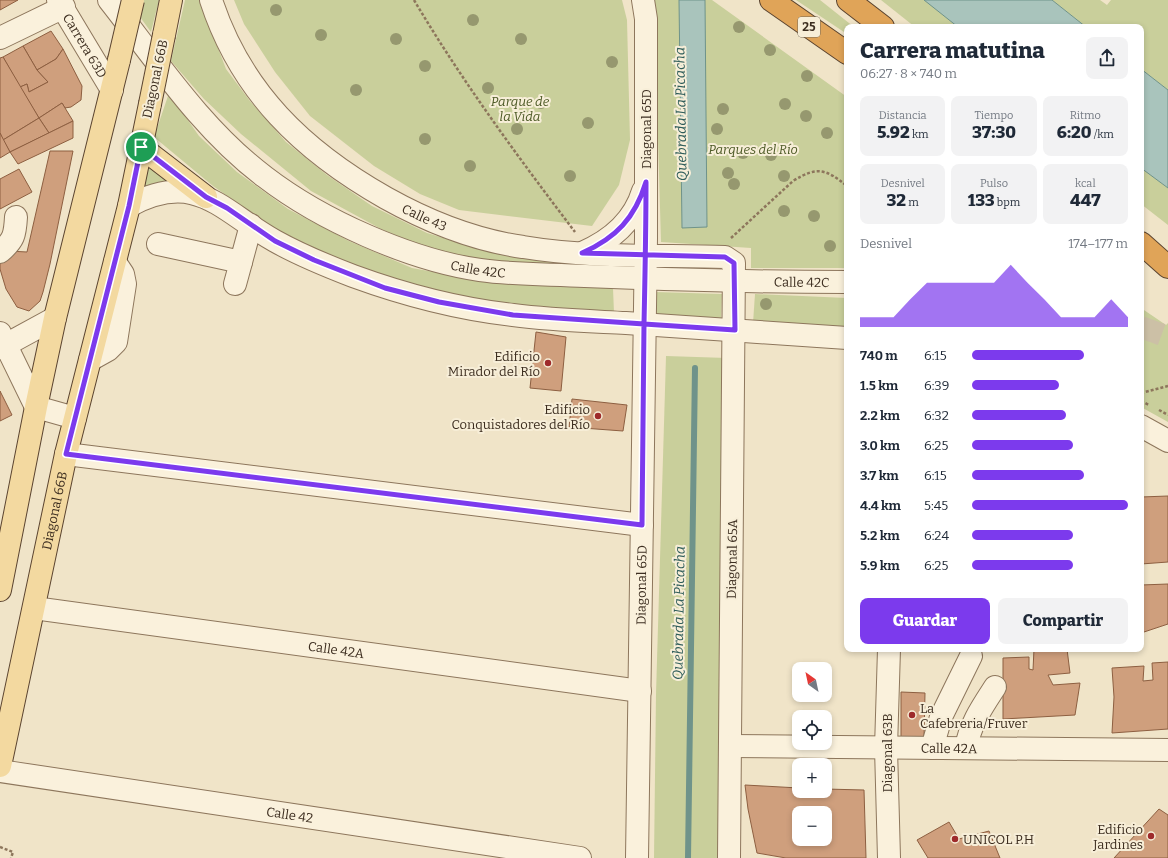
<!DOCTYPE html>
<html lang="es">
<meta charset="utf-8">
<style>
body{margin:0;font-family:Bitter,serif;background:#f2f2f3;color:#1f2937;height:100vh;display:flex;flex-direction:column;font-size:15px;white-space:nowrap}
*{box-sizing:border-box;margin:0}
p{font-size:13px;color:#747a83}
.icon{flex:none;width:22px;height:22px;fill:none;stroke:currentColor;stroke-width:2;stroke-linecap:round;stroke-linejoin:round}
.map{position:relative;flex:1;overflow:hidden}
.side{position:absolute;left:844px;top:24px;width:300px;height:628px;display:flex;flex-direction:column;background:#fff;border-radius:8px;box-shadow:0 2px 6px #0003}
.side>*{flex:none}
.needle{width:26px;rotate:327deg}
.fabs{position:absolute;left:792px;top:662px;display:grid;gap:8px}
.fabs a{display:grid;place-items:center;width:40px;height:40px;border-radius:8px;background:#fff;box-shadow:0 2px 6px #0003;font-size:20px}
.pin{position:absolute;display:grid;place-items:center;width:34px;height:34px;color:#fff;margin:-17px;border:2px solid #fff;border-radius:50%;box-shadow:0 1px 4px #0007}
.round{display:grid;place-items:center;flex:none;width:42px;height:42px;border-radius:8px;background:#f2f2f3}
.overview{display:flex;align-items:center;justify-content:space-between;height:68px;padding:0 16px}
h1{font-size:22px;font-weight:800;line-height:30px}
.figures{display:grid;grid-template-columns:repeat(3,1fr);gap:6px;height:68px;padding:4px 16px}
.figures div{display:grid;align-content:center;border-radius:8px;background:#f2f2f3;text-align:center}
.figures b{font-size:17px;font-weight:800}
.figures small{font-size:11px;font-weight:400}
.figures p{font-size:11px}
.chart{height:112px;padding:8px 16px}
.chart p{display:flex;justify-content:space-between}
.chart svg{width:100%;height:72px;margin-top:4px;fill:#7c3aed;opacity:.7}
.cta{display:flex;gap:8px;margin-top:auto;padding:8px 16px}
.cta a{flex:1;height:46px;border-radius:8px;background:#7c3aed;color:#fff;font-size:16px;font-weight:800;line-height:46px;text-align:center}
.cta a+a{background:#f2f2f3;color:#1f2937}
ul{padding:0 16px;list-style:none;font-size:13px}
li{display:grid;grid-template-columns:64px 48px 1fr;align-items:center;height:30px}
li i{height:10px;border-radius:5px;background:#7c3aed}
.map>svg:first-child{display:block}
</style>
<div class="map">
<svg width="1168" height="858" viewBox="0 0 1168 858">
<rect width="100%" height="100%" fill="#f0e4c8"/>
<g fill="#c9cf9b">
<polygon points="144,0 159,0 151,32 140,17"/>
<polygon points="185,0 202,0 212,32 226,69 250,101 286,142 327,175 372,206 427,233 487,251 616,265 488,262 434,251 381,229 311,191 241,134 204,99 171,61"/>
<polygon points="234,0 622,0 627,20 630,140 619,185 592,226 459,210 420,194 374,166 310,116 275,72 244,24"/>
<polygon points="654,0 712,0 847,97 847,268 751,268 751,248 661,242"/>
<polygon points="796,0 820,0 854,27 847,27 847,34"/>
<polygon points="881,0 927,0 962,27 915,27"/>
<polygon points="1052,0 1100,0 1107,5 1111,0 1168,0 1168,90 1141,69 1141,27 1086,27"/>
<polygon points="169,93 199,136 237,172 288,209 349,241 412,268 483,281 526,285 613,288 614,313 511,307 426,291 350,269 279,232 213,186 154,137"/>
<polygon points="148,158 179,183 140,193"/>
<polygon points="1141,167 1168,188 1168,225 1141,204"/>
<polygon points="655,292 722,294 721,318 654,315"/>
<polygon points="755,294 847,298 847,327 753,323"/>
<polygon points="1141,308 1166,325 1168,323 1168,422 1141,407"/>
<polygon points="666,356 727,358 723,858 654,858 656,694"/>
</g>
<g fill="#a9c4bc" stroke="#6f938a">
<polygon points="679,0 705,0 707,227 682,228"/>
<polygon points="924,0 1052,0 1086,27 958,27"/>
<polygon points="1141,69 1168,90 1168,188 1141,168"/>
</g>
<g fill="none" stroke-linecap="round" stroke-linejoin="round">
<polyline stroke="#6f938a" stroke-width="6" points="688,858 695,368"/>
</g>
<g fill="#cf9f7d" stroke="#8d5f41" fill-rule="evenodd">
<polygon points="0,0 18,0 0,10"/>
<polygon points="51,31 63,49 56,59 37,70 23,46"/>
<polygon points="23,46 37,70 48,82 29,92 27,84 20,87 3,57"/>
<polygon points="63,49 82,86 81,100 71,107 65,108 62,103 39,118 20,87 27,84 29,92 48,82 37,70 56,59"/>
<polygon points="3,57 39,118 3,140 0,133 0,58"/>
<polygon points="62,103 73,121 49,133 39,118"/>
<polygon points="39,118 49,133 10,152 3,140"/>
<polygon points="73,121 73,138 18,164 10,152"/>
<polygon points="0,133 10,152 0,158"/>
<polygon points="50,151 73,151 50,264 43,292 40,301 29,311 17,307 6,289 0,269 0,258 8,251 27,252"/>
<polygon points="19,169 32,192 0,209 0,179"/>
<polygon points="536,332 566,337 561,391 530,388"/>
<polygon points="0,391 12,415 0,421"/>
<polygon points="572,399 627,405 623,431 569,427"/>
<polygon points="1168,496 1168,562 1141,564 1141,497"/>
<polygon points="1168,584 1168,624 1141,633 1141,585"/>
<polygon points="1034,649 1067,649 1070,673 1048,675 1053,685 1080,683 1075,715 1003,719 1003,658 1029,657 1029,669 1033,670"/>
<polygon points="1168,662 1168,729 1112,733 1114,697 1112,668 1144,666 1143,681 1153,680 1152,663"/>
<polygon points="901,692 925,693 924,738 901,738"/>
<path d="M745 785 799 788V791H825V789L864 790 866 858H786L757 853 748 809ZM799 813H825V839H799Z"/>
<polygon points="1159,809 1168,815 1168,858 1114,858"/>
<polygon points="949,822 959,839 989,831 1000,858 928,858 917,840"/>
</g>
<g fill="none" stroke-linecap="round" stroke-linejoin="round">
<polyline stroke="#ccc0a6" stroke-width="22" stroke-dasharray="22 11" stroke-linecap="butt" points="1141,327 1168,337"/>
<defs>
<g id="minor">
<path id="s1" d="M58 0 112 90"/>
<path id="s2" d="M109 0C157 61 202 130 265 177 321 220 410 260 480 270 515 275 551 274 585 276 673 280 760 282 847 282"/>
<path id="s3" d="M211 0C241 92 303 151 386 198 429 222 474 240 523 247 589 258 658 255 725 257L734 263 729 858"/>
<polyline points="0,38 64,7"/>
<path d="M129 206C197 169 221 211 275 241 300 255 327 266 353 276 405 295 459 309 513 315 551 320 588 321 626 323 700 328 773 333 847 338"/>
<polyline points="158,244 241,262 251,225"/>
<path d="M0 252C14 240 15 235 16 217"/>
<path d="M582 253C610 241 634 221 643 191"/>
<polyline points="235,284 241,262"/>
<polyline points="0,333 36,407 75,418"/>
<polyline points="0,348 55,318"/>
<polyline points="90,360 108,350 116,342 125,284 123,274 115,262"/>
<polyline points="1141,426 1168,441"/>
<polyline points="66,454 642,525"/>
<path id="s4" d="M34 608 640 691"/>
<path id="s5" d="M730 746 1168 750"/>
<polyline points="932,748 941,717 971,656"/>
<path d="M966 748C970 724 982 707 995 687"/>
<path id="s6" d="M0 771 580 858"/>
<path id="s7" d="M637 858 646 238V19L643 0"/>
<polyline points="889,858 886,748 889,649"/>
</g>
<g id="major">
<polyline points="164,35 171,0"/>
<polyline points="141,147 206,197"/>
<polyline points="0,590 36,407 55,318 119,60"/>
<path id="s8" d="M0 766 66 454 129 206 150 104"/>
</g>
<g id="highway">
<polyline points="771,0 847,53"/>
<polyline points="848,0 883,27"/>
<polyline points="1141,243 1168,267"/>
</g>
</defs>
<use href="#minor" stroke="#8d765c" stroke-width="24"/>
<use href="#major" stroke="#5b4430" stroke-width="24"/>
<use href="#highway" stroke="#5b4430" stroke-width="24"/>
<g stroke="#8d765c" stroke-width="2.5" stroke-dasharray="3 2" stroke-linecap="butt">
<path d="M414 0C462 81 518 157 575 232"/>
<path d="M731 238 793 181C817 166 826 169 847 186"/>
<polyline points="1141,393 1168,386"/>
<polyline points="1141,401 1149,405"/>
<polyline points="1159,410 1168,415"/>
<polyline points="0,847 13,852 11,858"/>
</g>
<use href="#minor" stroke="#faf1dc" stroke-width="22"/>
<use href="#major" stroke="#f3d9a0" stroke-width="22"/>
<use href="#highway" stroke="#e0a458" stroke-width="22"/>
<defs>
<g id="major-bridge">
<polyline points="119,60 133,0"/>
<polyline points="150,104 164,35"/>
</g>
</defs>
<use href="#major-bridge" stroke="#5b4430" stroke-width="24" stroke-linecap="butt"/>
<use href="#major-bridge" stroke="#f3d9a0" stroke-width="22"/>
</g>
<g fill="#96986f">
<circle cx="276" cy="10" r="6"/>
<circle cx="473" cy="20" r="6"/>
<circle cx="739" cy="27" r="6"/>
<circle cx="321" cy="35" r="6"/>
<circle cx="396" cy="39" r="6"/>
<circle cx="521" cy="39" r="6"/>
<circle cx="770" cy="50" r="6"/>
<circle cx="612" cy="62" r="6"/>
<circle cx="425" cy="66" r="6"/>
<circle cx="807" cy="76" r="6"/>
<circle cx="488" cy="88" r="6"/>
<circle cx="356" cy="90" r="6"/>
<circle cx="541" cy="103" r="6"/>
<circle cx="785" cy="104" r="6"/>
<circle cx="723" cy="109" r="6"/>
<circle cx="806" cy="116" r="6"/>
<circle cx="588" cy="123" r="6"/>
<circle cx="517" cy="129" r="6"/>
<circle cx="717" cy="129" r="6"/>
<circle cx="827" cy="133" r="6"/>
<circle cx="425" cy="139" r="6"/>
<circle cx="743" cy="153" r="6"/>
<circle cx="771" cy="155" r="6"/>
<circle cx="470" cy="166" r="6"/>
<circle cx="728" cy="173" r="6"/>
<circle cx="570" cy="176" r="6"/>
<circle cx="784" cy="176" r="6"/>
<circle cx="734" cy="184" r="6"/>
<circle cx="784" cy="211" r="6"/>
<circle cx="814" cy="216" r="6"/>
<circle cx="830" cy="246" r="6"/>
<circle cx="766" cy="304" r="6"/>
</g>
<g fill="none" stroke-linecap="round" stroke-linejoin="round">
<defs>
<path id="route" d="M141 147 129 206 66 454 642 525 644 324 735 330 734 263 725 257 582 253C616 238 635 218 646 182 646 230 645 277 644 324L513 315 439 302 385 288 314 260 275 241 227 208 206 197 141 147"/>
</defs>
<use href="#route" stroke="#fff" stroke-width="8"/>
<use href="#route" stroke="#7c3aed" stroke-width="5"/>
</g>
<g fill="#9e2a2b" stroke="#f7eed8" stroke-width="1.5">
<circle cx="548" cy="363" r="4"/>
<circle cx="598" cy="416" r="4"/>
<circle cx="912" cy="715" r="4"/>
<circle cx="1151" cy="836" r="4"/>
<circle cx="955" cy="839" r="4"/>
</g>
<g text-anchor="middle" dominant-baseline="central" stroke-width="4" stroke-linejoin="round" paint-order="stroke">
<rect fill="#f7eed8" stroke="#756857" stroke-width="1" x="798" y="17" width="22" height="20" rx="3"/>
<g font-size="12" font-weight="bold" fill="#3d2e20">
<text x="809" y="27">25</text>
</g>
<g font-size="13" fill="#3d2e20" stroke="#f7eed8">
<text stroke="none"><textPath href="#s1" startOffset="53">Carrera 63D</textPath></text>
<text transform="translate(155 79) rotate(-78)">Diagonal 66B</text>
<text transform="translate(646 129) rotate(-90)">Diagonal 65D</text>
<text stroke="none"><textPath href="#s3" startOffset="314">Calle 43</textPath></text>
<text stroke="none"><textPath href="#s2" startOffset="471">Calle 42C</textPath></text>
<text stroke="none"><textPath href="#s2" startOffset="795">Calle 42C</textPath></text>
<text stroke="none"><textPath href="#s8" startOffset="261">Diagonal 66B</textPath></text>
<text transform="translate(732 559) rotate(-89)">Diagonal 65A</text>
<text stroke="none"><textPath href="#s7" startOffset="273">Diagonal 65D</textPath></text>
<text stroke="none"><textPath href="#s4" startOffset="305">Calle 42A</textPath></text>
<text stroke="none"><textPath href="#s5" startOffset="219">Calle 42A</textPath></text>
<text transform="translate(887 753) rotate(-90)">Diagonal 63B</text>
<text stroke="none"><textPath href="#s6" startOffset="293">Calle 42</textPath></text>
</g>
<g font-size="13" font-style="italic" fill="#4d5a26" stroke="#f7eed8">
<text x="520" y="101">Parque de<tspan x="520" dy="15">la Vida</tspan></text>
<text x="753" y="149">Parques del Río</text>
</g>
<g font-size="13" fill="#3d2e20" stroke="#f7eed8" text-anchor="end">
<text x="540" y="356">Edificio<tspan x="540" dy="15">Mirador del Río</tspan></text>
<text x="590" y="409">Edificio<tspan x="590" dy="15">Conquistadores del Río</tspan></text>
<text x="920" y="708" text-anchor="start">La<tspan x="920" dy="15">Cafebreria/Fruver</tspan></text>
<text x="1143" y="829">Edificio<tspan x="1143" dy="15">Jardines</tspan></text>
<text x="963" y="839" text-anchor="start">UNICOL P.H</text>
</g>
<g font-size="14" font-style="italic" fill="#2f5d5a" stroke="#f7eed8">
<text transform="translate(681 114) rotate(-91)">Quebrada La Picacha</text>
<text transform="translate(679 613) rotate(-89)">Quebrada La Picacha</text>
</g>
</g>
</svg>
<div class="fabs">
<a><svg class="needle" viewBox="-14 -14 28 28"><path d="M0-13l5 13h-10z" fill="#e53935"/><path d="M0 13l5-13h-10z" fill="#747a83"/></svg></a>
<a><svg class="icon" aria-label="locate" viewBox="0 0 24 24"><circle cx="12" cy="12" r="6"/><path d="M12 2v4M12 18v4M2 12h4M18 12h4"/></svg></a>
<a>+</a>
<a>−</a>
</div>
<div class="pin" style="left:141px;top:147px;background:#1e9e55"><svg class="icon" aria-label="arrive" viewBox="0 0 24 24"><path d="M6 21V4h12l-3 4 3 4H6"/></svg></div>
<section class="side">
<div class="overview"><div><h1>Carrera matutina</h1><p>06:27 · 8 × 740 m</p></div><a class="round"><svg class="icon" aria-label="share" viewBox="0 0 24 24"><path d="M12 15V3M7 8l5-5 5 5M5 13v7h14v-7"/></svg></a></div>
<div class="figures">
<div><p>Distancia</p><b>5.92<small> km</small></b></div>
<div><p>Tiempo</p><b>37:30</b></div>
<div><p>Ritmo</p><b>6:20<small> /km</small></b></div>
</div>
<div class="figures">
<div><p>Desnivel</p><b>32<small> m</small></b></div>
<div><p>Pulso</p><b>133<small> bpm</small></b></div>
<div><p>kcal</p><b>447</b></div>
</div>
<div class="chart"><p><span>Desnivel</span>174–177 m</p>
<svg viewBox="0 0 160 44" preserveAspectRatio="none"><path d="M0 44V38L10 38L20 38L30 27L40 17L50 17L60 17L70 17L80 17L90 6L100 17L110 27L120 38L130 38L140 38L150 27L160 38V44z"/></svg>
</div>
<ul>
<li><b>740 m</b>6:15<i style="width:72%"></i></li>
<li><b>1.5 km</b>6:39<i style="width:56%"></i></li>
<li><b>2.2 km</b>6:32<i style="width:60%"></i></li>
<li><b>3.0 km</b>6:25<i style="width:65%"></i></li>
<li><b>3.7 km</b>6:15<i style="width:72%"></i></li>
<li><b>4.4 km</b>5:45<i style="width:100%"></i></li>
<li><b>5.2 km</b>6:24<i style="width:65%"></i></li>
<li><b>5.9 km</b>6:25<i style="width:65%"></i></li>
</ul>
<div class="cta"><a>Guardar</a><a>Compartir</a></div>
</section>
</div>
